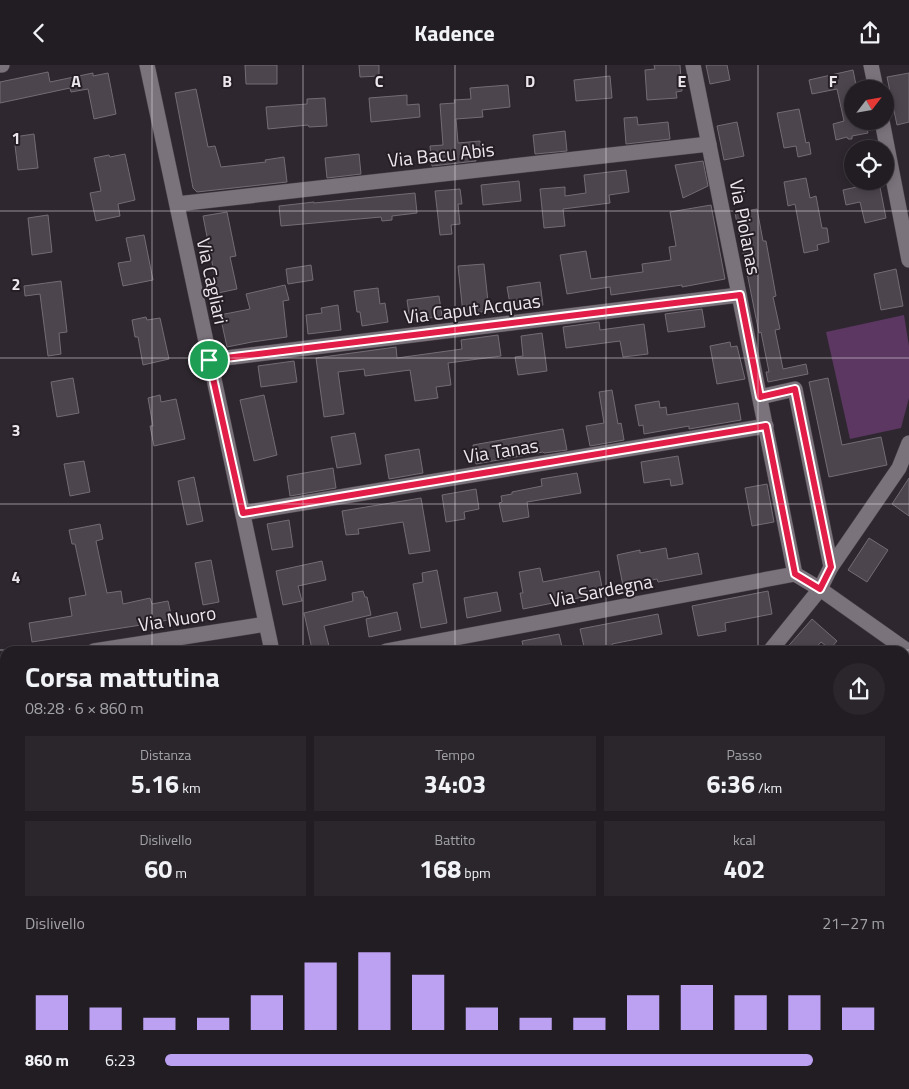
<!DOCTYPE html>
<html lang="it">
<meta charset="utf-8">
<style>
body{margin:0;font-family:"Titillium Web",sans-serif;background:#2a262b;color:#f1f3f6;height:100vh;display:flex;flex-direction:column;font-size:19px;white-space:nowrap}
*{box-sizing:border-box;margin:0}
p{font-size:16px;color:#a2a2a6}
.icon{flex:none;width:28px;height:28px;fill:none;stroke:currentColor;stroke-width:2;stroke-linecap:round;stroke-linejoin:round}
.map{position:relative;flex:1;overflow:hidden}
.panel{position:absolute;left:0px;top:581px;width:910px;height:444px;display:flex;flex-direction:column;background:#221d23;border-radius:15px 15px 0 0;box-shadow:0 2px 8px #0003,0 0 0 1px #3f3b41}
.panel>*{flex:none}
.needle{width:32px;rotate:59deg}
.fabs{position:absolute;left:844px;top:15px;display:grid;gap:10px}
.fabs a{display:grid;place-items:center;width:50px;height:50px;border-radius:50%;background:#221d23;box-shadow:0 2px 8px #0003,0 0 0 1px #3f3b41;font-size:25px}
.pin{position:absolute;display:grid;place-items:center;width:42px;height:42px;color:#fff;margin:-21px;border:2px solid #fff;border-radius:50%;box-shadow:0 1px 5px #0007}
.round{display:grid;place-items:center;flex:none;width:52px;height:52px;border-radius:26px;background:#2a262b}
.head{display:flex;align-items:center;justify-content:space-between;height:85px;padding:0 25px}
h1{font-size:28px;font-weight:700;line-height:38px}
.stats{display:grid;grid-template-columns:repeat(3,1fr);gap:8px;height:85px;padding:5px 25px}
.stats div{display:grid;align-content:center;border-radius:0px;background:#2a262b;text-align:center}
.stats b{font-size:25px;font-weight:700}
.stats small{font-size:14px;font-weight:400}
.stats p{font-size:14px}
.chart{height:140px;padding:10px 25px}
.chart p{display:flex;justify-content:space-between}
.chart svg{width:100%;height:90px;margin-top:5px;stroke:#bca0f2;stroke-width:6}
ul{padding:0 25px;list-style:none;font-size:16px}
li{display:grid;grid-template-columns:80px 60px 1fr;align-items:center;height:38px}
li i{height:12px;border-radius:6px;background:#bca0f2}
header{display:flex;justify-content:space-between;align-items:center;height:65px;padding:0 25px;background:#221d23;font-size:22px;font-weight:700}
.map>svg:first-child{display:block}
</style>
<header><svg class="icon" aria-label="back" viewBox="0 0 24 24"><path d="M15 5l-7 7 7 7"/></svg>Kadence<svg class="icon" aria-label="share" viewBox="0 0 24 24"><path d="M12 15V3M7 8l5-5 5 5M5 13v7h14v-7"/></svg></header>
<div class="map">
<svg width="909" height="1024" viewBox="0 0 909 1024">
<rect width="100%" height="100%" fill="#2e272f"/>
<polygon fill="#5b3761" points="904,250 909,281 909,333 901,363 850,374 826,267"/>
<g fill="#4d454e" stroke="#746c75">
<polygon points="245,0 277,0 277,19 246,19"/>
<polygon points="359,0 379,0 379,11 360,12"/>
<polygon points="654,0 680,0 682,26 676,27 677,33 647,35 645,5 655,4"/>
<polygon points="706,0 727,0 730,15 710,19"/>
<polygon points="853,5 856,20 852,21 852,56 865,56 868,68 852,71 852,74 848,74 847,72 836,75 833,59 844,56 837,24 812,29 809,15"/>
<polygon points="48,7 50,17 93,8 93,11 108,8 116,49 94,54 88,24 71,27 70,23 0,38 0,17"/>
<polygon points="909,8 909,57 897,60 887,12"/>
<polygon points="610,11 612,33 576,36 574,15"/>
<polygon points="508,20 510,42 482,45 483,52 456,54 458,78 480,76 481,88 475,89 476,96 432,101 430,81 443,80 440,39 455,38 454,35 471,34 470,23"/>
<polygon points="196,24 208,82 215,81 221,102 266,97 265,95 284,92 287,117 197,127 193,123 175,28"/>
<polygon points="407,30 407,40 419,39 420,52 371,57 369,33"/>
<polygon points="325,33 327,61 309,62 308,60 268,64 266,42 307,39 307,34"/>
<polygon points="799,44 806,78 809,77 811,89 798,92 796,81 784,83 777,48"/>
<polygon points="637,52 638,60 668,57 670,74 626,79 624,53"/>
<polygon points="737,57 744,91 724,95 717,61"/>
<polygon points="565,66 567,86 535,89 533,70"/>
<polygon points="34,69 38,103 18,105 14,72"/>
<polygon points="125,89 135,135 118,139 120,151 96,156 90,128 101,126 94,93 109,90 110,92"/>
<polygon points="359,89 361,109 327,113 325,93"/>
<polygon points="703,96 708,121 683,133 675,100"/>
<polygon points="626,105 629,127 609,130 610,138 563,144 565,161 544,163 540,124 565,122 565,131 586,128 584,110"/>
<polygon points="806,113 810,133 816,131 822,163 827,163 829,177 817,180 818,185 804,188 795,139 788,141 784,117"/>
<polygon points="519,116 521,136 483,140 481,120"/>
<polygon points="879,117 886,153 865,158 860,137 846,140 843,125"/>
<polygon points="460,124 462,139 458,139 460,159 451,160 452,169 440,170 435,126"/>
<polygon points="415,128 417,148 392,151 392,155 382,156 381,152 281,161 279,141 314,137 314,138"/>
<polygon points="711,140 725,214 682,222 682,220 611,230 610,222 567,229 560,190 586,186 591,214 643,207 642,199 671,195 669,182 676,181 670,147"/>
<polygon points="757,144 763,176 766,176 776,231 773,232 780,264 775,265 783,304 806,299 808,309 768,317 766,307 769,307 761,267 759,268 735,148"/>
<polygon points="227,147 236,191 230,192 237,224 218,228 203,151"/>
<polygon points="48,150 52,187 32,190 28,153"/>
<polygon points="144,170 153,215 123,221 118,198 131,196 126,173"/>
<polygon points="484,199 489,246 463,249 458,201"/>
<polygon points="311,200 313,215 288,219 286,204"/>
<polygon points="896,204 903,241 881,245 874,209"/>
<polygon points="61,216 67,267 59,268 61,289 48,291 40,229 25,231 24,221"/>
<polygon points="540,217 543,240 511,245 507,222"/>
<polygon points="285,220 289,235 283,236 287,272 252,277 227,282 220,250 250,244 246,229"/>
<polygon points="378,223 380,239 385,238 388,257 362,261 360,247 357,247 354,226"/>
<polygon points="439,231 442,251 410,256 407,235"/>
<polygon points="338,240 341,265 308,269 306,250 322,248 321,243"/>
<polygon points="702,244 705,262 668,267 665,249"/>
<polygon points="146,252 147,255 160,253 169,294 143,300 138,272 135,272 132,255"/>
<polygon points="599,257 600,265 644,259 648,289 623,292 620,276 566,283 563,262"/>
<polygon points="542,268 547,306 518,310 515,292 523,291 521,271"/>
<polygon points="498,270 501,291 448,298 451,320 436,322 438,333 415,336 410,305 365,311 364,304 338,307 344,349 324,352 316,293 396,282 397,293 462,284 461,275"/>
<polygon points="730,277 731,282 737,281 745,314 717,319 710,281"/>
<polygon points="294,296 297,317 261,322 258,301"/>
<polygon points="73,313 79,348 57,352 51,317"/>
<polygon points="828,313 842,380 881,372 887,400 829,412 809,317"/>
<polygon points="612,325 618,359 621,358 624,375 590,381 586,361 604,358 599,327"/>
<polygon points="160,330 161,337 176,334 185,374 154,381 150,361 153,361 148,333"/>
<polygon points="264,330 277,390 254,396 240,335"/>
<polygon points="659,336 660,343 666,342 667,350 738,338 741,355 689,364 689,361 644,369 643,360 639,361 635,340"/>
<polygon points="563,364 567,385 544,388 543,387 476,399 473,380"/>
<polygon points="355,368 361,399 337,403 331,372"/>
<polygon points="419,384 423,408 389,414 385,390"/>
<polygon points="678,391 683,419 671,421 670,414 644,418 641,397"/>
<polygon points="84,396 90,427 70,431 64,399"/>
<polygon points="333,403 336,423 290,431 287,411"/>
<polygon points="577,408 581,428 527,437 529,452 503,457 499,438 502,437 501,431 512,429 512,427 542,421 541,414"/>
<polygon points="194,412 203,456 187,460 178,416"/>
<polygon points="909,413 909,451 892,439"/>
<polygon points="767,419 774,457 752,461 745,423"/>
<polygon points="476,424 479,444 464,447 465,454 446,457 442,430"/>
<polygon points="421,433 430,486 409,489 403,457 358,464 359,469 346,470 342,446"/>
<polygon points="289,455 293,482 272,485 267,459"/>
<polygon points="100,459 103,474 96,476 107,528 121,526 123,539 150,533 152,539 168,536 172,554 141,561 141,560 32,577 29,558 72,551 69,533 86,530 75,479 72,479 69,465"/>
<polygon points="869,473 888,485 867,517 848,505"/>
<polygon points="666,483 668,494 698,488 702,509 658,517 657,514 623,521 617,490 640,485 640,488"/>
<polygon points="211,495 219,537 203,540 195,498"/>
<polygon points="322,496 326,515 298,521 302,536 283,540 276,506"/>
<polygon points="540,503 543,517 599,506 603,528 523,544 520,528 523,528 519,507"/>
<polygon points="437,505 447,558 421,563 413,519 423,517 422,508"/>
<polygon points="363,526 365,532 367,532 371,550 324,561 329,581 312,584 304,548 353,536 352,528"/>
<polygon points="768,526 772,549 725,558 726,566 698,571 692,541"/>
<polygon points="497,527 501,546 467,553 464,533"/>
<polygon points="397,547 401,565 369,572 366,554"/>
<polygon points="658,549 662,569 612,579 613,584 604,586 585,586 580,564"/>
<polygon points="812,554 837,576 830,584 821,577 813,586 784,586"/>
<polygon points="559,569 563,586 524,586 522,576"/>
</g>
<g fill="none" stroke-linecap="round" stroke-linejoin="round">
<defs>
<g id="minor">
<polyline points="0,0 2,0"/>
<polyline points="147,0 272,586"/>
<polyline points="693,0 795,509"/>
<polyline points="871,0 876,24"/>
<polyline points="882,56 909,195"/>
<polyline points="177,139 709,79"/>
<polyline points="209,295 739,230"/>
<polyline points="760,332 795,324 831,502"/>
<polyline points="243,448 766,361"/>
<polyline points="94,586 266,559"/>
<polyline points="386,586 795,509 820,524 909,587"/>
<polyline points="770,586 820,524 831,502 899,403 909,378"/>
<polyline points="0,601 5,600"/>
<polyline points="905,629 909,624"/>
<polyline points="0,717 5,716"/>
<polyline points="0,824 5,824"/>
<polyline points="909,942 906,977 909,987"/>
<polyline points="0,995 5,997"/>
<polyline points="905,1008 909,1008"/>
</g>
</defs>
<use href="#minor" stroke="#4a444a" stroke-width="16"/>
<use href="#minor" stroke="#7b737c" stroke-width="15"/>
</g>
<g fill="none" stroke-linecap="round" stroke-linejoin="round">
<defs>
<polygon id="route" points="740,230 760,332 795,324 831,502 820,524 795,509 766,361 243,448 209,295"/>
</defs>
<use href="#route" stroke="#fff" stroke-width="10"/>
<use href="#route" stroke="#e11d48" stroke-width="6"/>
</g>
<path fill="none" stroke="#ece7ed" stroke-width="1" stroke-opacity="0.55" d="M152 0V586M303 0V586M455 0V586M606 0V586M758 0V586M0 146H909M0 293H909M0 439H909M0 585H909M0 731H5M905 731H909M0 878H5M905 878H909M152 1020V1024M303 1020V1024M455 1020V1024M606 1020V1024M758 1020V1024"/>
<g text-anchor="middle" dominant-baseline="central" stroke-width="4" stroke-linejoin="round" paint-order="stroke">
<g font-size="19" fill="#ece7ed" stroke="#251e25">
<text transform="translate(441 89) rotate(-6)">Via Bacu Abis</text>
<text transform="translate(746 162) rotate(79)">Via Piolanas</text>
<text transform="translate(213 216) rotate(78)">Via Cagliari</text>
<text transform="translate(472 243) rotate(-7)">Via Caput Acquas</text>
<text transform="translate(501 385) rotate(-9)">Via Tanas</text>
<text transform="translate(601 525) rotate(-11)">Via Sardegna</text>
<text transform="translate(177 553) rotate(-9)">Via Nuoro</text>
</g>
</g>
<g font-size="16" text-anchor="middle" font-weight="bold" fill="#ece7ed" stroke="#251e25" stroke-width="4" stroke-linejoin="round" paint-order="stroke">
<text x="76" y="22">A</text>
<text x="227" y="22">B</text>
<text x="379" y="22">C</text>
<text x="530" y="22">D</text>
<text x="682" y="22">E</text>
<text x="833" y="22">F</text>
<text x="16" y="79">1</text>
<text x="16" y="225">2</text>
<text x="16" y="371">3</text>
<text x="16" y="518">4</text>
</g>
</svg>
<div class="fabs">
<a><svg class="needle" viewBox="-14 -14 28 28"><path d="M0-13l5 13h-10z" fill="#e53935"/><path d="M0 13l5-13h-10z" fill="#a2a2a6"/></svg></a>
<a><svg class="icon" aria-label="locate" viewBox="0 0 24 24"><circle cx="12" cy="12" r="6"/><path d="M12 2v4M12 18v4M2 12h4M18 12h4"/></svg></a>
</div>
<div class="pin" style="left:209px;top:295px;background:#1e9e55"><svg class="icon" aria-label="arrive" viewBox="0 0 24 24"><path d="M6 21V4h12l-3 4 3 4H6"/></svg></div>
<section class="panel">
<div class="head"><div><h1>Corsa mattutina</h1><p>08:28 · 6 × 860 m</p></div><a class="round"><svg class="icon" aria-label="share" viewBox="0 0 24 24"><path d="M12 15V3M7 8l5-5 5 5M5 13v7h14v-7"/></svg></a></div>
<div class="stats">
<div><p>Distanza</p><b>5.16<small> km</small></b></div>
<div><p>Tempo</p><b>34:03</b></div>
<div><p>Passo</p><b>6:36<small> /km</small></b></div>
</div>
<div class="stats">
<div><p>Dislivello</p><b>60<small> m</small></b></div>
<div><p>Battito</p><b>168<small> bpm</small></b></div>
<div><p>kcal</p><b>402</b></div>
</div>
<div class="chart"><p><span>Dislivello</span>21–27 m</p>
<svg viewBox="0 0 160 44" preserveAspectRatio="none"><path d="M5 44V27M15 44V33M25 44V38M35 44V38M45 44V27M55 44V11M65 44V6M75 44V17M85 44V33M95 44V38M105 44V38M115 44V27M125 44V22M135 44V27M145 44V27M155 44V33"/></svg>
</div>
<ul>
<li><b>860 m</b>6:23<i style="width:90%"></i></li>
</ul>
</section>
</div>
